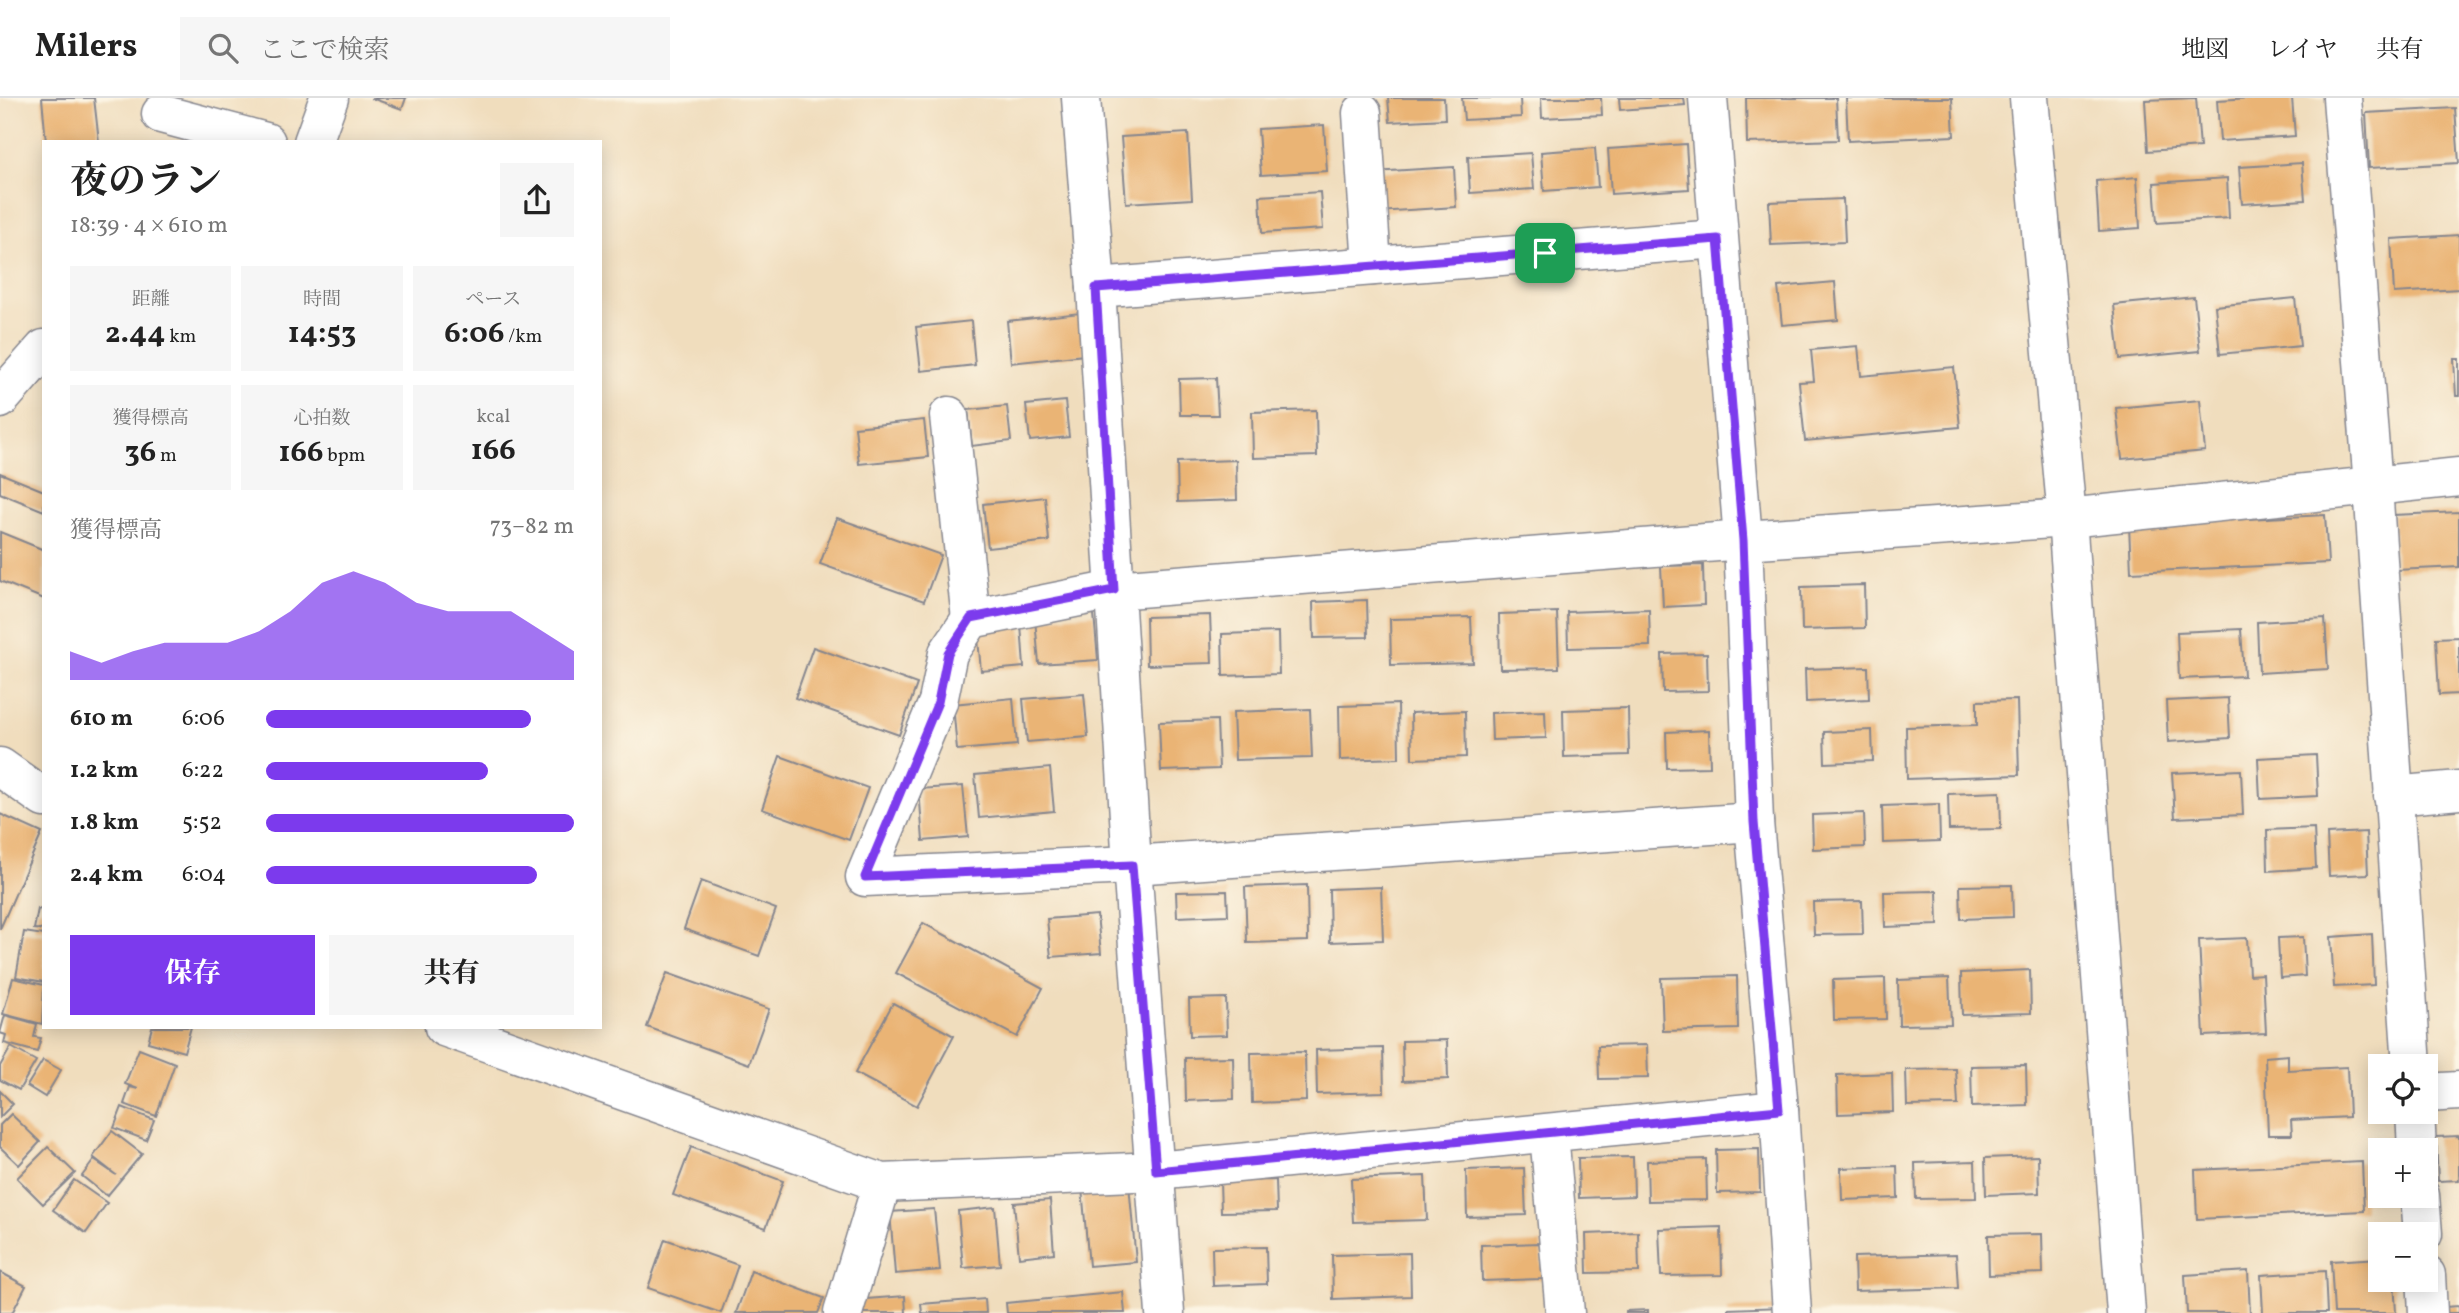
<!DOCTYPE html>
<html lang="ja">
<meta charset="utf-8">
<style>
body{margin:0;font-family:Vollkorn,"Noto Serif JP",serif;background:#f6f6f6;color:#222;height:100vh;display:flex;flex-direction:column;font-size:26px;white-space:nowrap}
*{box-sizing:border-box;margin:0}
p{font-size:23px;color:#767676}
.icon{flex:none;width:38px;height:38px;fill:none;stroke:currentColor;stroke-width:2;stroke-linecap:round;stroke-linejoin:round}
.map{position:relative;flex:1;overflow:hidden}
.side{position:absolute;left:42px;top:42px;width:560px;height:889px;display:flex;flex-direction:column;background:#fff;border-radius:0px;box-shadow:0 4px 18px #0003}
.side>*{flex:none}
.buttons{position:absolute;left:2368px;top:956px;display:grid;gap:14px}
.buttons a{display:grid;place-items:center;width:70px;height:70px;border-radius:0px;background:#fff;box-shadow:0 4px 18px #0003;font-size:35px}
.pin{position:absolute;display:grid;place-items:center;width:60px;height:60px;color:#fff;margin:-30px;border-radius:14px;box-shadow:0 4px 10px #0006}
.round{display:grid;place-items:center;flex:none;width:74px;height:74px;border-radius:0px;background:#f6f6f6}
.overview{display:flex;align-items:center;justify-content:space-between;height:119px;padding:0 28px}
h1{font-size:38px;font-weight:700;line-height:52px}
.stats{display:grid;grid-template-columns:repeat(3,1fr);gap:10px;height:119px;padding:7px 28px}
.stats div{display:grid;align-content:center;border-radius:0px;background:#f6f6f6;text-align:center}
.stats b{font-size:30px;font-weight:700}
.stats small{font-size:19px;font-weight:400}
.stats p{font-size:19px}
.chart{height:196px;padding:14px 28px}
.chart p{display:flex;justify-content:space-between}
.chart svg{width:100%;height:126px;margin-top:7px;fill:#7c3aed;opacity:.7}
.cta{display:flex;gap:14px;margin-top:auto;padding:14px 28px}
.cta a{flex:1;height:80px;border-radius:0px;background:#7c3aed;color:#fff;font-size:28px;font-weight:700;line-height:80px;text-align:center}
.cta a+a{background:#f6f6f6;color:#222}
ul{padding:0 28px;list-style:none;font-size:23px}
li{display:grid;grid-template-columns:112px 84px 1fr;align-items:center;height:52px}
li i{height:18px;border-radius:9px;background:#7c3aed}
header{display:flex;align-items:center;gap:42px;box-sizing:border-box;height:98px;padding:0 35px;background:#fff;border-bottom:2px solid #e0e0e0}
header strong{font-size:33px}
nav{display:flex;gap:38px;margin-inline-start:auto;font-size:24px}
.search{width:490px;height:63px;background:#f6f6f6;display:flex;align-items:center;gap:18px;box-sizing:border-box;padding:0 24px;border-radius:0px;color:#767676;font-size:26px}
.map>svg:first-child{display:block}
</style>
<header>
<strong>Milers</strong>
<div class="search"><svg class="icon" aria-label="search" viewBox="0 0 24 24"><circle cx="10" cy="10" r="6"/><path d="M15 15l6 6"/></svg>ここで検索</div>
<nav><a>地図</a><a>レイヤ</a><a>共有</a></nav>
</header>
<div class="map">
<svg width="2459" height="1215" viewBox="0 0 2459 1215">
<rect width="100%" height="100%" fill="#fcf5e5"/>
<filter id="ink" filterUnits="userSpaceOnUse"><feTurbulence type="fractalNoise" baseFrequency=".0143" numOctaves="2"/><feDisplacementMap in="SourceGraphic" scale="14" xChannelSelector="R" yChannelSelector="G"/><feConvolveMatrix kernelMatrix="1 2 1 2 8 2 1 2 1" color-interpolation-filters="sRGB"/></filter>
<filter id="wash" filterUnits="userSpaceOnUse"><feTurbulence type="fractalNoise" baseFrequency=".00686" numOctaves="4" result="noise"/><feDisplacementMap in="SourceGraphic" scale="28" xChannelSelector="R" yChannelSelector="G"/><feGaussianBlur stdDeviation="1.57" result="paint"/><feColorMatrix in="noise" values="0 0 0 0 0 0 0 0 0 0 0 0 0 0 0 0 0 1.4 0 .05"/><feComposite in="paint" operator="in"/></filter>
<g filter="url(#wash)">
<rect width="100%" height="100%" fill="#f0ddbd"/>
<g id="blocks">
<g fill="#eab474">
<polygon points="42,0 94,0 99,44 46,44"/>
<polygon points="371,0 406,0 402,11"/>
<polygon points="1388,0 1444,0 1445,21 1390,24"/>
<polygon points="1462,0 1520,0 1521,19 1464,22"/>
<polygon points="1541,0 1601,0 1602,17 1542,20"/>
<polygon points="1619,0 1684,0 1685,7 1620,12"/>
<polygon points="1746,0 1836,0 1838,42 1747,45"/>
<polygon points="1846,0 1952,0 1954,38 1848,43"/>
<polygon points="2196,0 2200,49 2148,53 2145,2"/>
<polygon points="2253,0 2292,0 2295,38 2220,43 2217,2"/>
<polygon points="2455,10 2459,65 2369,70 2366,15"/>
<polygon points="1324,27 1327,73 1261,77 1258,31"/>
<polygon points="1188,35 1192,101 1126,105 1121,39"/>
<polygon points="1686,46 1689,91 1611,96 1608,51"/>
<polygon points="1595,50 1598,89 1544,93 1541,54"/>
<polygon points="1531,55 1534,91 1470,95 1468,59"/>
<polygon points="2302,65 2305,102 2242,106 2239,69"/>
<polygon points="1454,69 1456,109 1377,114 1374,74"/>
<polygon points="2137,79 2140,130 2099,133 2096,83"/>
<polygon points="2227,80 2229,120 2157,125 2154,85"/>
<polygon points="1320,94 1323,131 1262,135 1260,98"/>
<polygon points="1843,101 1845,144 1771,147 1769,104"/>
<polygon points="2459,137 2459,191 2394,195 2391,141"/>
<polygon points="1835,184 1838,222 1782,227 1778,189"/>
<polygon points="2194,199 2200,253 2120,261 2114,207"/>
<polygon points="2295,200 2300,248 2220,256 2215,208"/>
<polygon points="1080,215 1084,257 1011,265 1007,223"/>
<polygon points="971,223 975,267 921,273 916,229"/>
<polygon points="1858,248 1861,278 1954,269 1960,329 1805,343 1799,284 1814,283 1811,252"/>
<polygon points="2454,261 2459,261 2459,298 2456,298"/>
<polygon points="1216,280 1218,317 1180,317 1179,281"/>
<polygon points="2200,302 2205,353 2122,361 2116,310"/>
<polygon points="1065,303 1069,339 1030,343 1026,307"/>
<polygon points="1007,308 1011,343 972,348 968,312"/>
<polygon points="1316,312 1317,358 1253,360 1252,314"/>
<polygon points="924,322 928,359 859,366 855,329"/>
<polygon points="1236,362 1237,402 1178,404 1177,364"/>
<polygon points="0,375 44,393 44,413 0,395"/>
<polygon points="1045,399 1049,443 988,450 983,406"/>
<polygon points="2459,414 2459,469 2396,472 2393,417"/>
<polygon points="2325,417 2328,465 2131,474 2129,427"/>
<polygon points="837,420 941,457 924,503 820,466"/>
<polygon points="0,434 44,452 44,501 0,483"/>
<polygon points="1703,467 1704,507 1663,509 1661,468"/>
<polygon points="1864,487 1865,530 1802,532 1801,489"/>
<polygon points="1367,502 1368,539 1314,540 1313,504"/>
<polygon points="1649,511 1650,548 1568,550 1567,514"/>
<polygon points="1557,514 1559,570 1500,571 1499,516"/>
<polygon points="1094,516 1098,562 1039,566 1035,521"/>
<polygon points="1210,517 1212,565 1147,567 1146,519"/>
<polygon points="1471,519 1473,565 1391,567 1390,521"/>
<polygon points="2325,520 2328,571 2259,575 2257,524"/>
<polygon points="1021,526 1024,569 981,573 977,530"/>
<polygon points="2241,531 2244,578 2179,581 2177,534"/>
<polygon points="1278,534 1279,576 1223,578 1222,536"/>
<polygon points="2459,539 2459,596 2439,597 2436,540"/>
<polygon points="813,549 917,586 899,637 795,600"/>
<polygon points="1707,555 1708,593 1663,594 1662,556"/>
<polygon points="1868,569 1869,601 1806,604 1805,571"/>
<polygon points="1084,596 1088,639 1027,644 1023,601"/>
<polygon points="1013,600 1017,647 957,652 953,606"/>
<polygon points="2228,600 2230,640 2168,644 2166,603"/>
<polygon points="2017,602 2019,677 1907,681 1906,629 1977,627 1977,603"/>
<polygon points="1398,606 1399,660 1340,662 1339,608"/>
<polygon points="1628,610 1629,657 1564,659 1563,612"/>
<polygon points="1310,611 1312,660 1235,662 1233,614"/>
<polygon points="1465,613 1466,659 1412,661 1411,615"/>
<polygon points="1545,613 1546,640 1492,642 1491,615"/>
<polygon points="1217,622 1219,671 1161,673 1159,624"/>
<polygon points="1709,632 1710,669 1667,670 1666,634"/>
<polygon points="1872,632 1873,663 1825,665 1824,634"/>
<polygon points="2316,657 2318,698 2260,701 2258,660"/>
<polygon points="780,658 868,690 849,742 762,711"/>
<polygon points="1050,670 1054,713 979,720 975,677"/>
<polygon points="2241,672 2243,717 2175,720 2172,675"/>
<polygon points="963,688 968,739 923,743 919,691"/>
<polygon points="2000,694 2001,731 1949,732 1948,696"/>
<polygon points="1939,706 1940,743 1883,745 1882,708"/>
<polygon points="1864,715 1865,749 1813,751 1812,717"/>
<polygon points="0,716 42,735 0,831"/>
<polygon points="2314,730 2316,770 2268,773 2267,732"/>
<polygon points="2366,734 2368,776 2329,778 2327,736"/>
<polygon points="701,783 776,811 759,858 684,831"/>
<polygon points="1307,787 1308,843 1247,845 1245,789"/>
<polygon points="2012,787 2013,819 1961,821 1960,788"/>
<polygon points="1381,789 1383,842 1330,844 1329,791"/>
<polygon points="1227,793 1228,817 1177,819 1176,794"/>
<polygon points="1937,793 1938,827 1885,829 1884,794"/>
<polygon points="1862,803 1863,836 1814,837 1813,804"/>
<polygon points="38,811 44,812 44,832 34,831"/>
<polygon points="1097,817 1101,855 1051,859 1047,821"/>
<polygon points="923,825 1043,890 1017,939 896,875"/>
<polygon points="24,834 44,837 44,884 16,879"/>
<polygon points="2372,836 2374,887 2334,889 2331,839"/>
<polygon points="2303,839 2305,878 2280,880 2278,840"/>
<polygon points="2247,840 2249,877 2263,876 2266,935 2204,938 2199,842"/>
<polygon points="2030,872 2031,915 1962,917 1961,875"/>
<polygon points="667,875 769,911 749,966 647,929"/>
<polygon points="1737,878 1738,931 1663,933 1661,880"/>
<polygon points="13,880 44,887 42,926 3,916"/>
<polygon points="1885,880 1886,921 1834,922 1833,882"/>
<polygon points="1949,880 1951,926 1899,927 1898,882"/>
<polygon points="1226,900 1227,937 1190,938 1189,901"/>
<polygon points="893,905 954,938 917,1008 855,975"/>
<polygon points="5,917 37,926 34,939 41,940 37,954 4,945 6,937 0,935"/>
<polygon points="152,929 191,929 184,954 148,944"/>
<polygon points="1447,942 1448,981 1403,983 1402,943"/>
<polygon points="1647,947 1648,980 1599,981 1598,948"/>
<polygon points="11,949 36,963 19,992 0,982 0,968"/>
<polygon points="1383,950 1384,994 1317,996 1316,952"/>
<polygon points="139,951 175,965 156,1018 124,1006 130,989 138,991 125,986"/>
<polygon points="1305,954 1306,1003 1252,1005 1251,955"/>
<polygon points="2288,957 2288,972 2347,969 2349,1019 2291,1022 2292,1037 2268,1037 2265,959"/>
<polygon points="1233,959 1234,1001 1186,1003 1185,960"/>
<polygon points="43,962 61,972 45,999 27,988"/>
<polygon points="2026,967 2027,1007 1972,1009 1971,968"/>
<polygon points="1956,971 1958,1007 1907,1008 1906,972"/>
<polygon points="1892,975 1893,1014 1838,1016 1837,977"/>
<polygon points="0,993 13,1006 0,1019"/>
<polygon points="122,1009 154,1022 146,1042 114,1030"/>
<polygon points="11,1016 40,1044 19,1067 0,1049 0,1027"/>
<polygon points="112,1033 142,1056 107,1098 82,1078 94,1062 116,1077 93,1059"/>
<polygon points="2459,1038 2459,1082 2438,1083 2436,1039"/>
<polygon points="48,1049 75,1075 43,1106 17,1080"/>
<polygon points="691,1049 783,1083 766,1130 673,1097"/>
<polygon points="1759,1051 1760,1094 1717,1095 1716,1052"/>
<polygon points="2038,1058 2039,1095 1986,1097 1985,1060"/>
<polygon points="1633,1059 1634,1098 1579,1100 1578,1060"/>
<polygon points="1706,1061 1707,1102 1648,1103 1647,1063"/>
<polygon points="1975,1063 1976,1100 1916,1101 1915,1065"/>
<polygon points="2362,1064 2364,1113 2197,1121 2195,1072"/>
<polygon points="1897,1068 1898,1100 1842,1102 1841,1070"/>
<polygon points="1524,1070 1526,1117 1467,1119 1466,1072"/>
<polygon points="1425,1078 1427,1122 1353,1124 1351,1081"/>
<polygon points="74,1082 107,1105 86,1135 53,1112"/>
<polygon points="1276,1082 1277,1113 1221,1114 1220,1083"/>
<polygon points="1129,1086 1136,1164 1089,1168 1082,1090"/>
<polygon points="1050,1102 1054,1155 1019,1159 1014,1105"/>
<polygon points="995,1109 1000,1167 963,1170 958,1113"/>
<polygon points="934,1111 940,1172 895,1176 890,1114"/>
<polygon points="1721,1129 1722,1177 1661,1178 1659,1131"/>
<polygon points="1638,1134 1639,1174 1587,1175 1586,1136"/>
<polygon points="2042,1136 2043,1175 1989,1177 1988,1137"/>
<polygon points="665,1141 738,1167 721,1215 648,1190"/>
<polygon points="1541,1145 1542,1181 1482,1183 1481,1147"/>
<polygon points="1266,1149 1267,1186 1213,1188 1212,1150"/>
<polygon points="1410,1155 1411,1198 1333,1201 1332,1157"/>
<polygon points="1956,1156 1958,1190 1855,1193 1854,1159"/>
<polygon points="2380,1160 2380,1181 2394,1181 2396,1215 2334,1215 2331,1163"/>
<polygon points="751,1173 824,1200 818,1215 736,1215"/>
<polygon points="2248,1173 2250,1215 2187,1215 2185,1177"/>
<polygon points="2325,1173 2327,1215 2263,1215 2261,1177"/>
<polygon points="0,1174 26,1188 12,1215 0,1215"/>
<polygon points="1123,1194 1125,1215 1007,1215 1006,1205"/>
<polygon points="905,1198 906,1215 855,1215 854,1202"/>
<polygon points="985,1201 986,1215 922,1215 921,1206"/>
<polygon points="2459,1208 2459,1215 2444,1215 2444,1209"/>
<polygon points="1783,1209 1783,1215 1728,1215 1728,1211"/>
<polygon points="1648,1212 1648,1215 1626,1215 1626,1213"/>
</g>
</g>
</g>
<g filter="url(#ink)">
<use href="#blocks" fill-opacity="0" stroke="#86868e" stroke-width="2"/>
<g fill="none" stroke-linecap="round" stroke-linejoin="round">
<defs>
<g id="minor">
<polyline points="1081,0 1096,190 1132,767 1165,1215"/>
<polyline points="1708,0 1743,442 1754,724 1779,1012 1792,1215"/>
<polyline points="2029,0 2067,420 2126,1215"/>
<polyline points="2342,0 2373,388 2412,968"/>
<polyline points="1362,15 1372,168"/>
<polyline points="161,16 266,44"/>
<polyline points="313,44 329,0"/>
<polyline points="1096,190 1718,141"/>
<polyline points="0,301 44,251"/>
<polyline points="949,318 971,521"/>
<polyline points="0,669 44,700"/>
<polyline points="2393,698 2459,692"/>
<polyline points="1754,724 1132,767 865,779 938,604 948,555 971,521 1114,492 1743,442 2067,420 2459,379"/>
<polyline points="444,929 882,1085 1156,1073 1779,1012"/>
<polyline points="2426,995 2459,993"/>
<polyline points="2415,1013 2417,1052"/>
<polyline points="1549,1036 1565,1215"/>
<polyline points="2420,1097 2423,1136"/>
<polyline points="2426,1177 2428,1215"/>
<polyline points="843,1215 882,1085"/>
</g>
</defs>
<use href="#minor" stroke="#86868e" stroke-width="41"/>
<use href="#minor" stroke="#fff" stroke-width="38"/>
</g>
</g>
<g fill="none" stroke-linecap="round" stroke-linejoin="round" filter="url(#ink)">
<defs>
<polygon id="route" points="1718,141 1743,442 1754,724 1779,1012 1156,1073 1132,767 865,779 938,604 948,555 971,520 1114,492 1096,190"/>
</defs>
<use href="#route" stroke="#fff" stroke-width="14"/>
<use href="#route" stroke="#7c3aed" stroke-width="9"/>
</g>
</svg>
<div class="buttons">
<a><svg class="icon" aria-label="locate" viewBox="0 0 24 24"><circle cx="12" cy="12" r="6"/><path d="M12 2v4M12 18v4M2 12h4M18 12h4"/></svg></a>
<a>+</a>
<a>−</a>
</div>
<div class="pin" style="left:1545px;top:155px;background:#1e9e55"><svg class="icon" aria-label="arrive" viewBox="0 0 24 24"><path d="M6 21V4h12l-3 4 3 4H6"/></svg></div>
<section class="side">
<div class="overview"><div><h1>夜のラン</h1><p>18:39 · 4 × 610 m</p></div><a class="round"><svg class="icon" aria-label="share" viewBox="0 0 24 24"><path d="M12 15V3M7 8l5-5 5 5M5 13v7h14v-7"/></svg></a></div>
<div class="stats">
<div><p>距離</p><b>2.44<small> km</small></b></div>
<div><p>時間</p><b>14:53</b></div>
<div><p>ペース</p><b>6:06<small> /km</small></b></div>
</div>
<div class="stats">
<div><p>獲得標高</p><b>36<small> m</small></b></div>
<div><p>心拍数</p><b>166<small> bpm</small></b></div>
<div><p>kcal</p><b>166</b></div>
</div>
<div class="chart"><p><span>獲得標高</span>73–82 m</p>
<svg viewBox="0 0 160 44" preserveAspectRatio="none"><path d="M0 44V34L10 38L20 34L30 31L40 31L50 31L60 27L70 20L80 10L90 6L100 10L110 17L120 20L130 20L140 20L150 27L160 34V44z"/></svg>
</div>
<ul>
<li><b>610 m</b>6:06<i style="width:86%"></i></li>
<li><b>1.2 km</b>6:22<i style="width:72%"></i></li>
<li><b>1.8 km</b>5:52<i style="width:100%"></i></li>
<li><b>2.4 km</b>6:04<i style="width:88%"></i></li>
</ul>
<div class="cta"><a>保存</a><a>共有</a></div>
</section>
</div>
